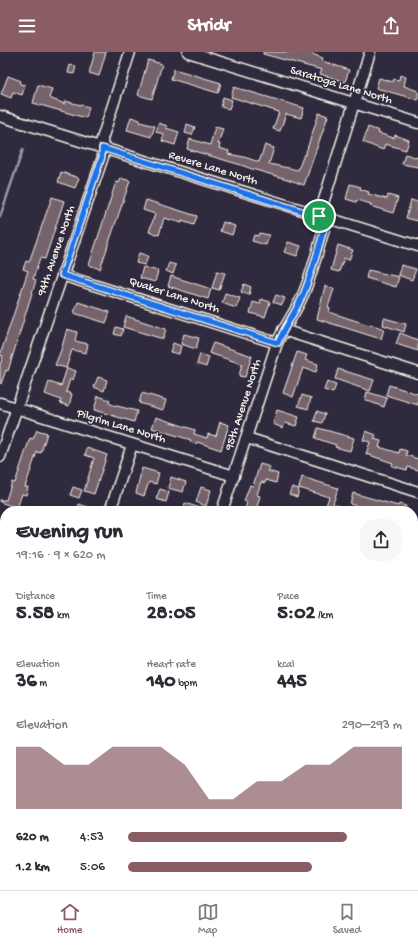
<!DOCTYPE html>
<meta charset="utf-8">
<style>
body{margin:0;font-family:"Gochi Hand",sans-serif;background:#f7f7f7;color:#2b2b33;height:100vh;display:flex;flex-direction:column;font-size:15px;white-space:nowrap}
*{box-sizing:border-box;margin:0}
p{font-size:13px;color:#7c7c81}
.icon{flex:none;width:22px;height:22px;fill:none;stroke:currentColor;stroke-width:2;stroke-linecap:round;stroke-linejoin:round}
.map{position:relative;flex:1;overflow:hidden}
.panel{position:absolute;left:0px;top:454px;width:418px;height:384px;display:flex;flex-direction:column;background:#fff;border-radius:16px 16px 0 0;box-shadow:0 4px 16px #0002}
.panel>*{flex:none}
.pin{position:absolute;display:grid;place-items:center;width:34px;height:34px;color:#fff;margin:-17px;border:2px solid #fff;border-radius:50%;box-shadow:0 1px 4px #0007}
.round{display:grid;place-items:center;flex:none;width:42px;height:42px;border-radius:16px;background:#f7f7f7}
.head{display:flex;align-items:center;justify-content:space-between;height:68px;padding:0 16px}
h1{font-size:22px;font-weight:700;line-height:30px}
.figures{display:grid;grid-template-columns:repeat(3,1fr);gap:6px;height:68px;padding:4px 16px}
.figures div{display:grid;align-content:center}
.figures b{font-size:20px;font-weight:700}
.figures small{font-size:11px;font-weight:400}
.figures p{font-size:11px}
.chart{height:112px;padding:8px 16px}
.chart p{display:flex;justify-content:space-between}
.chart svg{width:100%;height:72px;margin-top:4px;fill:#8a5d65;opacity:.7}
ul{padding:0 16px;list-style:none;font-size:13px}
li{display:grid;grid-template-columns:64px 48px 1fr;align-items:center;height:30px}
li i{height:10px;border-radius:5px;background:#8a5d65}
header{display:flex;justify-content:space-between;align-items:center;height:52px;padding:0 16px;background:#8a5d65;color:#fff;font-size:18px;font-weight:700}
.tab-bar{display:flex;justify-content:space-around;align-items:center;height:56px;border-top:1px solid #e1e1e2;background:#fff;font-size:11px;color:#7c7c81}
.tab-bar a{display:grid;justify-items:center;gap:2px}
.tab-bar .active{color:#8a5d65}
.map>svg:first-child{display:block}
</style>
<header><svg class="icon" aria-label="menu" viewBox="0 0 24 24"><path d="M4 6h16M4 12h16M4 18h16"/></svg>Stridr<svg class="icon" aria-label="share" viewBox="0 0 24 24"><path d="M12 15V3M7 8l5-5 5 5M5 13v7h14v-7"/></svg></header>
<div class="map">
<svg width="418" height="838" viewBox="0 0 418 838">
<rect width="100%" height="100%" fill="#2f2a3d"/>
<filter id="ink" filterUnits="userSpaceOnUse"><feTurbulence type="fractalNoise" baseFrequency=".025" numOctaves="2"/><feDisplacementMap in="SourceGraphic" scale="8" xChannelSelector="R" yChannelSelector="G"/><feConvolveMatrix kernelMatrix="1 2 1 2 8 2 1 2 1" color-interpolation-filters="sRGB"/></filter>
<g filter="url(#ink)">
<polygon fill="#52637c" stroke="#939ca7" points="413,714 418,716 418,836 412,833"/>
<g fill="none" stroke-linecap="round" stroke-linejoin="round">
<polyline stroke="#939ca7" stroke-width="2.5" points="0,165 23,97"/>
</g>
<g fill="#76626b" stroke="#f4f1e8">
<polygon points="95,0 106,0 99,24 89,21"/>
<polygon points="263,0 312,0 312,2 323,6 322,9 349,18 345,30 320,22 322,18 263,2"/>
<polygon points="148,8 162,12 152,47 138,43"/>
<polygon points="70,13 76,14 74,22 68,21"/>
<polygon points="174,17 221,31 218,41 171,27"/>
<polygon points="400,23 406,25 404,34 418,39 418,48 376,36 379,26 393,30 394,27 399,28"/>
<polygon points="8,24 21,29 20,32 25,33 22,43 13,40 11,46 1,42"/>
<polygon points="38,33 52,37 49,46 65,52 65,49 89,55 86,66 33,51"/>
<polygon points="234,35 304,56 301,66 286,62 280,79 273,77 279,60 231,45"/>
<polygon points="223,45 232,48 229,57 221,55"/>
<polygon points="319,61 328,64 304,133 287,127 252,117 241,113 187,97 190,87 210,93 215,75 223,77 218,92 220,92 219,96 229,99 228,102 244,105 259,110 265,93 274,96 269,112 298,118 304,102 305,103"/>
<polygon points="131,65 140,68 140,70 155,74 151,85 127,78"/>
<polygon points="159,71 167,74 166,76 179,80 175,93 162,89 164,82 156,80"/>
<polygon points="187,72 195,75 192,83 185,81"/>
<polygon points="368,75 379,79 378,81 394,86 395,83 409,88 406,98 385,92 383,98 363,90"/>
<polygon points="405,102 418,106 418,115 402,112"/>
<polygon points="61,120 79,126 75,136 58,130"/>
<polygon points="121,126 130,129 100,217 89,213 116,130 119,131"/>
<polygon points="350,132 361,135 360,137 369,140 368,142 387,147 388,143 398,146 393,161 370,154 371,152 357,148 356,150 346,147"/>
<polygon points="52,145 64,149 45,207 40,206 33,227 36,228 8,319 6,318 1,332 0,331 0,313 3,304 0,303 28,219 23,217 26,209 29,210"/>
<polygon points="146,148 197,164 194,173 182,169 182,171 164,166 159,183 149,180 155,162 143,158"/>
<polygon points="411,148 418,150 418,169 406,166"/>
<polygon points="223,170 235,174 232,183 220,179"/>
<polygon points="259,181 269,183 266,193 252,189 254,183 258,184"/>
<polygon points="288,190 301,194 297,204 284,200"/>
<polygon points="338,193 353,198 349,208 344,206 339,220 331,218"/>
<polygon points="139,201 148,204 145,213 136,211"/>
<polygon points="169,211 176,213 173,222 166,219"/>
<polygon points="401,213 416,217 412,228 398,223"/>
<polygon points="143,215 158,219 155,230 140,226"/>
<polygon points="368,218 399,225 396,235 366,226"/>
<polygon points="217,219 225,221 219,238 212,236"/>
<polygon points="171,224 211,237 208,247 168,234"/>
<polygon points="244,232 251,235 249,243 241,240"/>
<polygon points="325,234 334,237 328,255 330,256 329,260 369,273 370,272 384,277 381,287 317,267"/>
<polygon points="225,241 240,246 236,256 222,251"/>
<polygon points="276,243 285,246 282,253 273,250"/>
<polygon points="261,247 270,250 265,265 250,261 253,250 260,252"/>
<polygon points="78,250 110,260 106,271 74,261"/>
<polygon points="126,264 166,277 163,287 123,275"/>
<polygon points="384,266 406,272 404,280 383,273"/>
<polygon points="116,275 123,277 121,284 114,282"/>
<polygon points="67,277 77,280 75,289 88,292 86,301 72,298 66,316 55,313 61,298"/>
<polygon points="400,281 418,288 418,299 396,292"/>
<polygon points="184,282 199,286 196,297 181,292"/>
<polygon points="173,291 181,294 179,302 170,300"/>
<polygon points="213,291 252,304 245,325 239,324 242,312 209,301"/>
<polygon points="297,300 307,303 305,308 318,312 316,320 303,316 293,345 283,341"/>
<polygon points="200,302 209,305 206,315 197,312"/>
<polygon points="67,316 76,319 73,328 70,327 66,340 72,342 69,354 60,351 61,348 45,342 49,330 61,334"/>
<polygon points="338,317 374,328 370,339 335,327"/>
<polygon points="98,325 107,328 104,339 94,335"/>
<polygon points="327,330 336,333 333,341 324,338"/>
<polygon points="389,333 418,342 418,353 386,343"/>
<polygon points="367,340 387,346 384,355 365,348"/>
<polygon points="142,341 166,348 163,358 139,351"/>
<polygon points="302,343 311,346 308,357 298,354"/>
<polygon points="98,344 110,348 109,351 113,353 137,359 134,370 94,358"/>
<polygon points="277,358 299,365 296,374 285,371 283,376 273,372"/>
<polygon points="317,359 325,362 322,371 314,369"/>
<polygon points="156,365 195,378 194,382 207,386 208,382 216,384 220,370 229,373 221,398 197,390 196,392 190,390 191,388 152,376"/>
<polygon points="318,376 354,386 350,399 335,395 336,393 315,386"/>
<polygon points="37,378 47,381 41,401 37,400 25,435 28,435 26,443 22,442 17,456 0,450 0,448 6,448 12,430 15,431 30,386 33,387"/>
<polygon points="366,379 376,383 374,387 381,389 379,395 399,401 400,397 407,399 406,403 418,407 418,418 408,415 407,418 392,414 393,411 366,402 370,390 363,388"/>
<polygon points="87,396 107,403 94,442 84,439 94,406 85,403"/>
<polygon points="260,412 270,415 268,419 278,422 276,431 266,428 265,431 261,430 257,443 260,444 256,459 250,459 245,457 247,450 244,449 250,433 253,434"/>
<polygon points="142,416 159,421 156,432 149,430 144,444 136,441"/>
<polygon points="171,425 186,430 183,440 168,436"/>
<polygon points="302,425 338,436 333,452 352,458 352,459 324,459 329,445 299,436"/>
<polygon points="73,435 82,438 79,446 70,443"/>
<polygon points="201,435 211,438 206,454 196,450"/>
<polygon points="292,435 299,437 297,445 289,442"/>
<polygon points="160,437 169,440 166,450 156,447"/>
<polygon points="353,441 398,454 399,452 406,454 405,456 408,457 408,459 374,459 350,452"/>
<polygon points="185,451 206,458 206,459 183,459"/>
<polygon points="79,452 96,458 96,459 77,459"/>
</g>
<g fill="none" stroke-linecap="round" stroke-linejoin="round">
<defs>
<g id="minor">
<polyline points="188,0 418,71"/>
<polyline points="0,64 418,194"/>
<polyline points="319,164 370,0"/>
<polyline points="62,223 277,291"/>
<polyline points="283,278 418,321"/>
<polyline points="0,351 234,424"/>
<polyline points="247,386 418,440"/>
<polyline points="0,405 103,105 102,87 130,0"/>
<polyline points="110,459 132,393"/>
<path d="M222 459 277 291C285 273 298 257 305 238 314 215 320 190 327 167"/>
<polyline points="413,558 418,559"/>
<polyline points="413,615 418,599"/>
<polyline points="413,677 418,678"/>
<polyline points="0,710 5,707"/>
<polyline points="157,836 162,838"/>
</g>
</defs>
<use href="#minor" stroke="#f4f1e8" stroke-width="13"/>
<use href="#minor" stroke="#2f2a3d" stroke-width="10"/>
</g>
</g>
<g fill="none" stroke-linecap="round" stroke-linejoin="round" filter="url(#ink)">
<defs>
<path id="route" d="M102 96 327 167C320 190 314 215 305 238 298 257 285 273 278 291L62 223 102 105Z"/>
</defs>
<use href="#route" stroke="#fff" stroke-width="8"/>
<use href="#route" stroke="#1a73e8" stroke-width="5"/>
</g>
<g text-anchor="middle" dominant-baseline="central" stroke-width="3" stroke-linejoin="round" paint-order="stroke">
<g font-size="12" fill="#f4f1e8" stroke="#2f2a3d">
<text transform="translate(341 34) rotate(17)">Saratoga Lane North</text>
<text transform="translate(213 117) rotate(17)">Revere Lane North</text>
<text transform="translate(57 199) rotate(-71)">94th Avenue North</text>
<text transform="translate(174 244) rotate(18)">Quaker Lane North</text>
<text transform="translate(244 353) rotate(-72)">95th Avenue North</text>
<text transform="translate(121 375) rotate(17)">Pilgrim Lane North</text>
</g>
</g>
</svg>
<div class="pin" style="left:319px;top:164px;background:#1e9e55"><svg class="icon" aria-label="arrive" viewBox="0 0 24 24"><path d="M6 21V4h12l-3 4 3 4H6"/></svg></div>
<section class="panel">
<div class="head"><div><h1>Evening run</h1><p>19:16 · 9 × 620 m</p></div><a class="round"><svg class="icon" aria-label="share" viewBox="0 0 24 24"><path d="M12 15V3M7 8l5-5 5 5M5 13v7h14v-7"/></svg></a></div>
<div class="figures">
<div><p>Distance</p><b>5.58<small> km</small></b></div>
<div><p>Time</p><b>28:05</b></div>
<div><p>Pace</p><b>5:02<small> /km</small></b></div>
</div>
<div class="figures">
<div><p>Elevation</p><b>36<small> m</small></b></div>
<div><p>Heart rate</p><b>140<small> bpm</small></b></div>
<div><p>kcal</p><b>445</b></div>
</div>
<div class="chart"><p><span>Elevation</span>290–293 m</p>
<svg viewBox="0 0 160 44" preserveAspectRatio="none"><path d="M0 44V6L10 6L20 17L30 17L40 6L50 6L60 6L70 17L80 38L90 38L100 27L110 27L120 17L130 17L140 6L150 6L160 6V44z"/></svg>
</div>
<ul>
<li><b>620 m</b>4:53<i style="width:80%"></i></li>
<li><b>1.2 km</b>5:06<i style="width:67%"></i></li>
</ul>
</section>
</div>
<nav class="tab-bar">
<a class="active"><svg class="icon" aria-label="home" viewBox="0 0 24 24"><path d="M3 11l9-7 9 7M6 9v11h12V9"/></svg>Home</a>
<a><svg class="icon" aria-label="map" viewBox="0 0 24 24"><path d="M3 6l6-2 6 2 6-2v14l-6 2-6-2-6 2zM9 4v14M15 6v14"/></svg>Map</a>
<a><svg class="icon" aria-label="saved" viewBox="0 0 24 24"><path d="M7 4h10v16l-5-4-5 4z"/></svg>Saved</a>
</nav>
